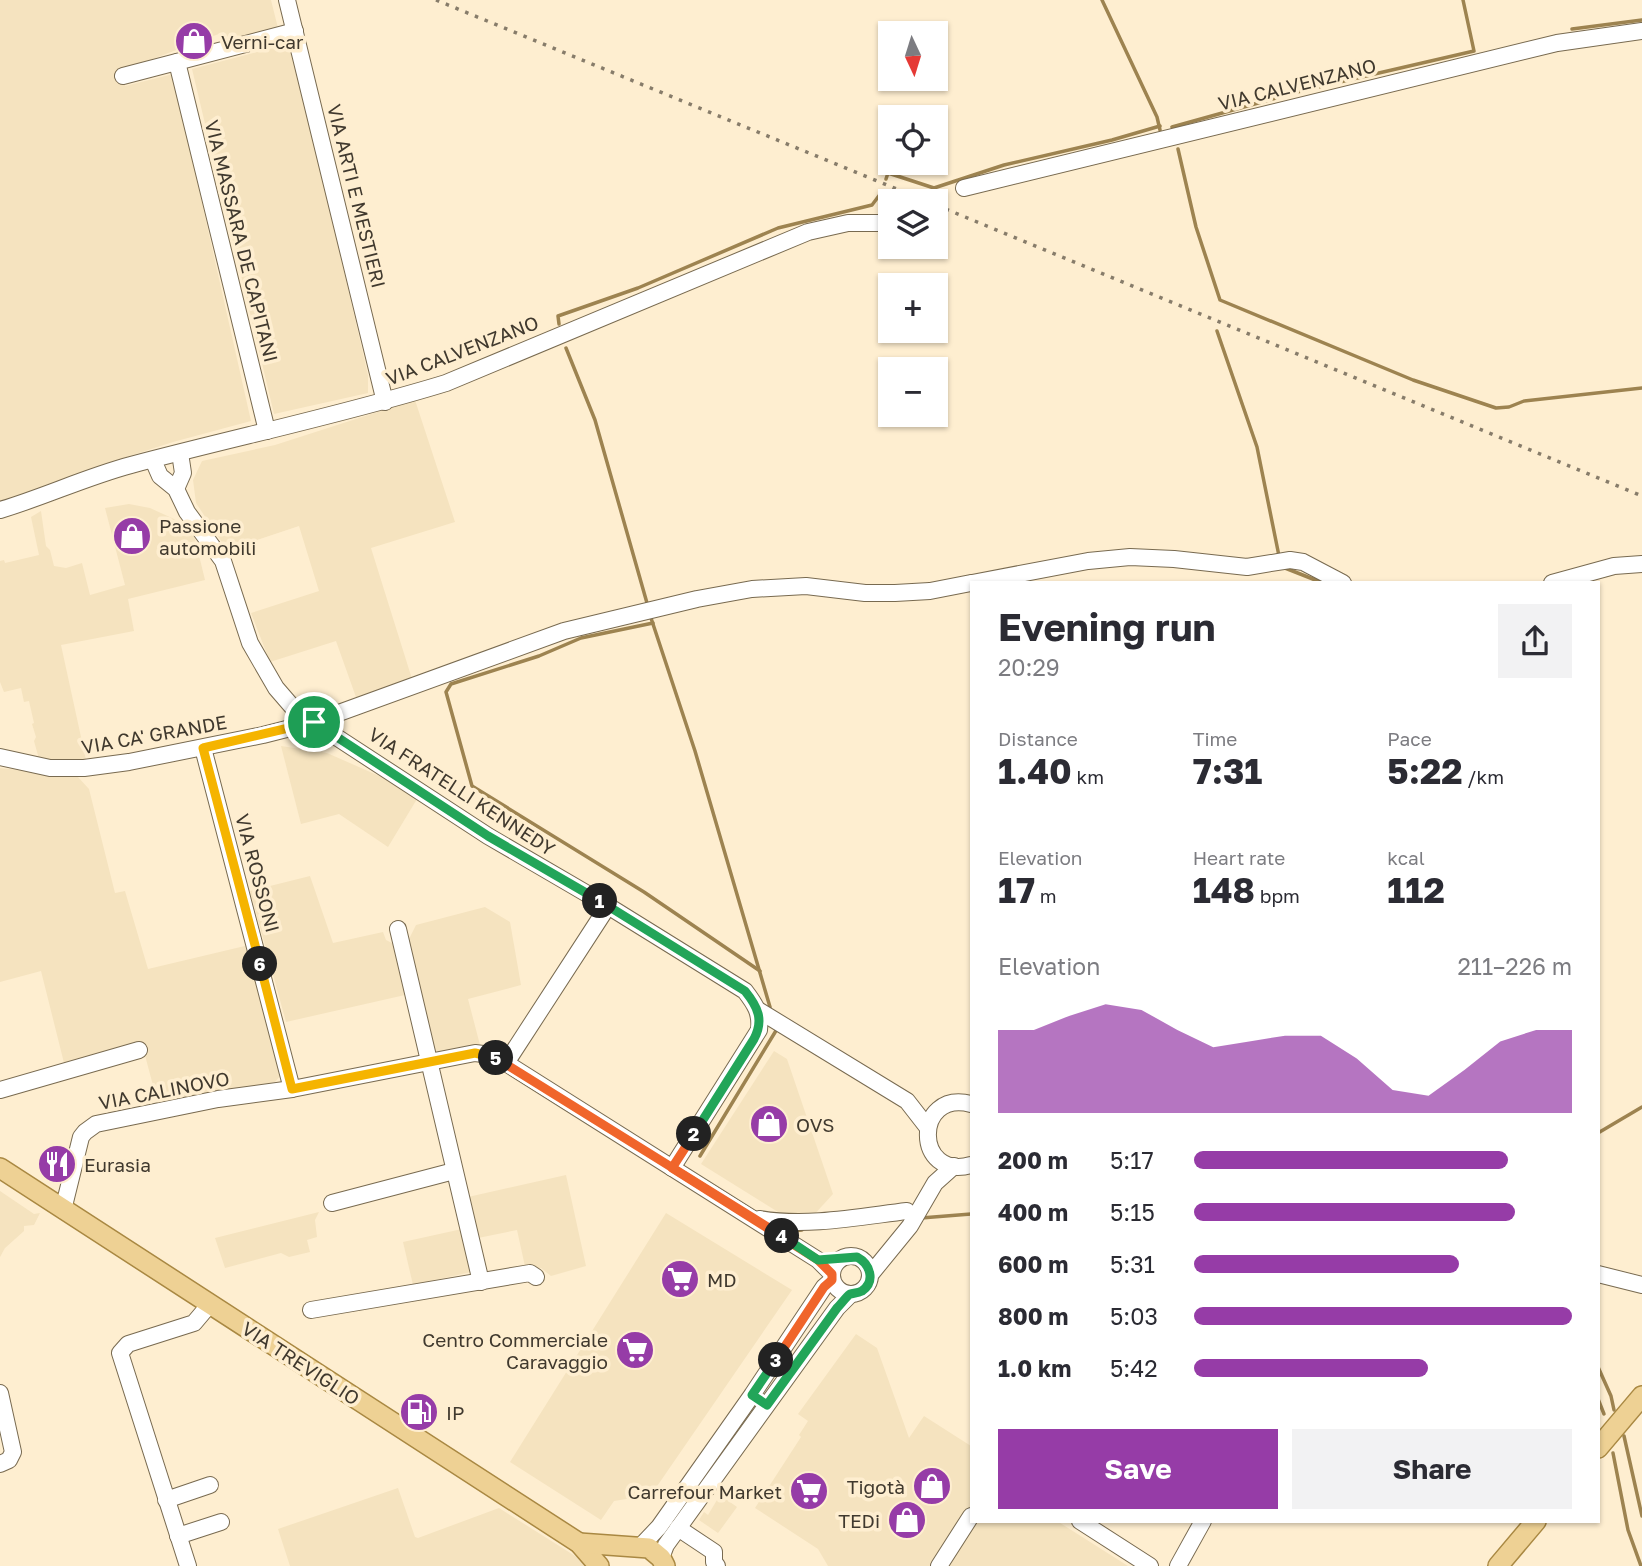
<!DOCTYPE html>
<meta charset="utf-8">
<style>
body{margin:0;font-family:"Golos Text",sans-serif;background:#f2f2f3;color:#2b2b33;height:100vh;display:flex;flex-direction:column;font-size:26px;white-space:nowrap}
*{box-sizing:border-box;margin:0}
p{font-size:23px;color:#7c7c81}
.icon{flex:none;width:38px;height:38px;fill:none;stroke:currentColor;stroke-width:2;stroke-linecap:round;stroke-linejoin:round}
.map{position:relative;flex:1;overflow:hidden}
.panel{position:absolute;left:970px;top:581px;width:630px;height:942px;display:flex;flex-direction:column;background:#fff;border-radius:0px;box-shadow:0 2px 5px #0004}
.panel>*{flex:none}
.needle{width:46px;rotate:176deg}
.controls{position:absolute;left:878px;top:21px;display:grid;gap:14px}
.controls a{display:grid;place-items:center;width:70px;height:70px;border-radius:0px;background:#fff;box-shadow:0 2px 5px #0004;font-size:35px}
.pin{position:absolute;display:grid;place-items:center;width:60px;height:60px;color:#fff;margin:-30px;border:4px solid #fff;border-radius:50%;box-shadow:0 2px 7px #0007}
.km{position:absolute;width:35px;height:35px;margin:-18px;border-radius:50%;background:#222;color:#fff;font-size:19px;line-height:35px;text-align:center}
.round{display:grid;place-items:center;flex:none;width:74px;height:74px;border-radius:0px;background:#f2f2f3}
.overview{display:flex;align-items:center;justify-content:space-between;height:119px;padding:0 28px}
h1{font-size:38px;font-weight:700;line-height:52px}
.metrics{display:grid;grid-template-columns:repeat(3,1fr);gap:10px;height:119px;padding:7px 28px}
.metrics div{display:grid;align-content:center}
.metrics b{font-size:35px;font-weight:700}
.metrics small{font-size:19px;font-weight:400}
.metrics p{font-size:19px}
.chart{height:196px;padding:14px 28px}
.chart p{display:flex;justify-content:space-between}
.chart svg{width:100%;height:126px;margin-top:7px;fill:#963ca7;opacity:.7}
.action{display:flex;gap:14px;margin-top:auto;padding:14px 28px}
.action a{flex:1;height:80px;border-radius:0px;background:#963ca7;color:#fff;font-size:28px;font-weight:700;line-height:80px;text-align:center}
.action a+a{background:#f2f2f3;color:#2b2b33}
ul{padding:0 28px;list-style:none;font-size:23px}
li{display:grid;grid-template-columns:112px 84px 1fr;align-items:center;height:52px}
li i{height:18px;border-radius:9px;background:#963ca7}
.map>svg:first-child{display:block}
</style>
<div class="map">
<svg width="1642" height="1566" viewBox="0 0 1642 1566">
<rect width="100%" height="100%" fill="#feeed0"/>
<g fill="#f5e3bf">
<polygon points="0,0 271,0 278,28 227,41 224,32 121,71 125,86 173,74 251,421 173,442 117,460 0,503"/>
<polygon points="280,46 288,46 293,50 368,375 368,393 274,414 192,69"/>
<polygon points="415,400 455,522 371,548 412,679 357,700 336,641 270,662 251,613 319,591 299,526 227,550 196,503 193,480 202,461 275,445"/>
<polygon points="129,504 150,508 174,519 186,528 195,539 205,580 128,599 134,631 61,645 86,760 39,759 34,741 36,737 32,724 34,723 29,701 24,702 21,688 4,692 0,682 0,561 4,560 5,563 39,555 31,517 41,511 46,546 50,550 54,566 66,568 82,563 90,595 125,585 105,508"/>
<polygon points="281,746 327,753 384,778 417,799 388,847 339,814 301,824"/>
<polygon points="0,768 77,776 89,789 115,893 125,891 148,969 249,945 281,1075 275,1082 159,1108 142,1044 65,1067 41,971 0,982"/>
<polygon points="310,876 333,943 383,932 386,940 394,944 405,995 286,1022 250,891"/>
<polygon points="485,907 510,922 521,985 468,999 480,1045 433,1052 408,941 416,925"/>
<polygon points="774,1051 787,1059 833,1194 812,1217 786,1217 701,1164"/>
<polygon points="566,1175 586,1266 551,1276 541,1268 526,1271 517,1230 478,1238 468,1197"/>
<polygon points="0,1191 34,1214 40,1213 34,1225 24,1226 24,1231 5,1248 0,1257"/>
<polygon points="319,1212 315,1220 317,1237 307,1240 310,1252 289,1257 281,1253 225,1268 215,1238"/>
<polygon points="666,1213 792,1290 651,1495 614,1501 601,1520 510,1462"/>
<polygon points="462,1229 471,1272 413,1285 403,1242"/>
<polygon points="856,1334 877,1348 909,1438 924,1416 971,1446 971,1521 1057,1521 1128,1566 828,1566 818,1549 755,1508 801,1437 799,1435 808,1421 798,1414"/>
<polygon points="398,1488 415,1537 418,1538 499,1508 591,1566 290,1566 278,1529"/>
<polygon points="720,1495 737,1507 718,1533 699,1520 704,1512 708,1515"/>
</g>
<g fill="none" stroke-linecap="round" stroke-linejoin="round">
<g stroke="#9d8350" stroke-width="3.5">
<polyline points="1102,0 1157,117 1160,130"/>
<polyline points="1572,29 1642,20"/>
<polyline points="1173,129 1172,127 1301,91 1474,51 1463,0"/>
<polyline points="1178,149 1196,227 1220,300 1413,380 1496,408 1509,407 1524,401 1642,388"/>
<polyline points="886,179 888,173 934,188 1004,165 1112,140 1160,126"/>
<polyline points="559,324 558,316 638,288 778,228 872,205 881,193"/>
<polyline points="1217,331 1257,447 1279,556"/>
<polyline points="566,348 595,420 647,603"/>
<polyline points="1285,568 1323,583"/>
<polyline points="650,615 695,751 770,1007"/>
<polyline points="653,623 581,638 539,656 451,684 446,692 472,786 644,892 760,971"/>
<polyline points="1598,1133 1642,1107"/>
<polyline points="700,1156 777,1029"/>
<polyline points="921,1218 971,1214"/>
<polyline points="793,1231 802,1230"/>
<polyline points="1598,1367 1611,1396 1614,1410"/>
<polyline points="1598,1399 1604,1414"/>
<polyline points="1624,1436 1642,1516"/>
<polyline points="1613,1453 1628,1530 1641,1566"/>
</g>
<defs>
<g id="minor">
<polyline points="287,0 385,402"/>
<polyline points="177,62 267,431"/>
<polyline points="123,76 295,31"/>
<polyline points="964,188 1557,43 1642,31"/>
<path d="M153 460 160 476 176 489 187 512 223 561 250 643 276 688 295 710 488 836 608 906 745 991C755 1004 761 1013 759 1030L672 1168"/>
<polyline points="176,489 183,473 180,453"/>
<path d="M0 510C44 497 86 477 131 465 236 437 342 415 446 383L808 232 848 223H891"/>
<polyline points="972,583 1088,561 1130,557 1174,559 1247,567 1290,560 1303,562 1343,583"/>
<polyline points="1552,583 1614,566 1642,564"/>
<polyline points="203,748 292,1089"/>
<polyline points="0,757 50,768 84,768 129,762 263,735 314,722 564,631 697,599 752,589 806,586 865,593 895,593 930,591 971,583"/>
<polyline points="398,929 481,1282"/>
<polyline points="758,1010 907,1101 928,1128"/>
<polyline points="506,1063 608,906"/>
<polyline points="0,1090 139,1050"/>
<path d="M971 1104C913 1089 914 1181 971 1165"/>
<polyline points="332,1203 454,1171"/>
<polyline points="63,1210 81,1137 85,1132 96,1124 218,1099 292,1089 475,1053 491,1055 506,1063 818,1260 832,1274"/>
<path d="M759 1219C808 1227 858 1217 907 1211"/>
<circle cx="851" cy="1275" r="19"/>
<polyline points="1598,1274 1642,1285"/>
<polyline points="870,1275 910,1226 935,1183 954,1166"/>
<polyline points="311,1310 530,1273 536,1277"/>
<polyline points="0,1393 13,1452 9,1460 0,1464"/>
<polyline points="166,1500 210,1485"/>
<polyline points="1080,1521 1150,1566"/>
<polyline points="678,1528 714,1552 714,1562 717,1566"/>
<polyline points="178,1536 221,1522"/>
<polyline points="641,1546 659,1527 752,1395 824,1287 832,1280"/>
<polyline points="661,1558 666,1545 837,1308 850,1295"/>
<polyline points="188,1566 120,1353 128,1344 194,1323 210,1304"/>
<polyline points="939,1566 971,1516"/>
<polyline points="1178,1566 1203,1521"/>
</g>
<g id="major">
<polyline points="0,1168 579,1543 599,1566"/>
<polyline points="1598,1448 1642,1396"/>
<polyline points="579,1543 649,1548 661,1558 665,1566"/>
<polyline points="1498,1566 1536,1521"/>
</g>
</defs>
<use href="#minor" stroke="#786a50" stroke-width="18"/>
<use href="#major" stroke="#a98842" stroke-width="22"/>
<use href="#minor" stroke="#fff" stroke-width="16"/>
<use href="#major" stroke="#eed194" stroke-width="19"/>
<g stroke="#877c6a" stroke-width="3.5" stroke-dasharray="3.5 7" stroke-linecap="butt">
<polyline points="436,0 926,201"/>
<polyline points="936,205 1642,496"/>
</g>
</g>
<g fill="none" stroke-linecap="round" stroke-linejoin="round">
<defs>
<polyline id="split-1" points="314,722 488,836 600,901"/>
<path id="split-2" d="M600 901 745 991C758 1007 764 1020 754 1039L694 1134"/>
<polyline id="split-3" points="694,1134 672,1168 818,1260 832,1274 832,1280 824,1287 776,1360"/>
<path id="split-4" d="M776 1360 752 1395 767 1405 837 1308C841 1304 846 1297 850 1294 854 1293 858 1293 862 1291 876 1281 870 1264 857 1257L818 1260 782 1236"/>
<polyline id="split-5" points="496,1058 782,1236"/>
<polyline id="split-6" points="260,964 292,1089 475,1053 496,1058"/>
<polyline id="split-7" points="260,964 203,748 314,722"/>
</defs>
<use href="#split-1" stroke="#fff" stroke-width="14"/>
<use href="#split-2" stroke="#fff" stroke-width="14"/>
<use href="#split-3" stroke="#fff" stroke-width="14"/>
<use href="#split-4" stroke="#fff" stroke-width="14"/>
<use href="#split-5" stroke="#fff" stroke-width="14"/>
<use href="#split-6" stroke="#fff" stroke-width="14"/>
<use href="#split-7" stroke="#fff" stroke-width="14"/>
<use href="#split-1" stroke="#22a559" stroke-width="9"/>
<use href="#split-2" stroke="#22a559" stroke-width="9"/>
<use href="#split-3" stroke="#f0652b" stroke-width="9"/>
<use href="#split-4" stroke="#22a559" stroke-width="9"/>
<use href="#split-5" stroke="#f0652b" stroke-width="9"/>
<use href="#split-6" stroke="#f5b400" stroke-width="9"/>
<use href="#split-7" stroke="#f5b400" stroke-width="9"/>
</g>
<defs>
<symbol id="shop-disc" viewBox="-11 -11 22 22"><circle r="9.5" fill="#963ca7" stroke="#feeed0"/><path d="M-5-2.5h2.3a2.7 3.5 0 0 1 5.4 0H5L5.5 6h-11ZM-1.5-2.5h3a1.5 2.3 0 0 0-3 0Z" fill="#fff"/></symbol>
<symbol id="restaurant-disc" viewBox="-11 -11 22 22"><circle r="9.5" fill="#963ca7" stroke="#feeed0"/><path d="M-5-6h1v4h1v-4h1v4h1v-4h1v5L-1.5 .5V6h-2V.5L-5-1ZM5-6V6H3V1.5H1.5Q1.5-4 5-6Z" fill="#fff"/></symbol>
<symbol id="supermarket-disc" viewBox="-11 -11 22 22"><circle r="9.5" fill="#963ca7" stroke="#feeed0"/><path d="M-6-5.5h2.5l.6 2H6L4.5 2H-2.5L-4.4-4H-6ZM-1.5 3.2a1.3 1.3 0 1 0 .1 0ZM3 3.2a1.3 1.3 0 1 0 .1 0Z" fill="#fff"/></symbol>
<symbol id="fuel-disc" viewBox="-11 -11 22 22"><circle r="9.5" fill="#963ca7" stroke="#feeed0"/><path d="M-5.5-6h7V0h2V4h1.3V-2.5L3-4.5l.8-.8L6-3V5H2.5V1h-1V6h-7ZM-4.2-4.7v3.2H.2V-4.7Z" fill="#fff"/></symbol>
</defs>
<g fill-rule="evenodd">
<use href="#shop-disc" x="172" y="19" width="44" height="44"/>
<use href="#shop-disc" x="110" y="514" width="44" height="44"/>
<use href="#shop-disc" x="747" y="1102" width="44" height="44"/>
<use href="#restaurant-disc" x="35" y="1142" width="44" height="44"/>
<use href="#supermarket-disc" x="658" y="1257" width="44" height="44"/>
<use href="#supermarket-disc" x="613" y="1328" width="44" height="44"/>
<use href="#fuel-disc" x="397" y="1390" width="44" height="44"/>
<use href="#shop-disc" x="910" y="1464" width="44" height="44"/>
<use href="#supermarket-disc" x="787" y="1469" width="44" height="44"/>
<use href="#shop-disc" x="885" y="1498" width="44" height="44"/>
</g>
<g text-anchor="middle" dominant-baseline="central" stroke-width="7" stroke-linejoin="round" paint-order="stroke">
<g font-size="19" fill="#40392e" stroke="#feeed0" text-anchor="start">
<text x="221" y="41">Verni-car</text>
<text x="159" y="525">Passione<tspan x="159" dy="22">automobili</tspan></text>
<text x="796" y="1124">OVS</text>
<text x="84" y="1164">Eurasia</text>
<text x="707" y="1279">MD</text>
<text x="608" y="1339" text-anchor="end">Centro Commerciale<tspan x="608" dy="22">Caravaggio</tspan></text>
<text x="446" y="1412">IP</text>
<text x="905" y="1486" text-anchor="end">Tigotà</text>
<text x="782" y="1491" text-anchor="end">Carrefour Market</text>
<text x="880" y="1520" text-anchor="end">TEDi</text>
</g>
<g font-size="19" fill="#40392e" stroke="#feeed0">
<text transform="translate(1297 84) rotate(-14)">VIA CALVENZANO</text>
<text transform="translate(357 196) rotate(76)">VIA ARTI E MESTIERI</text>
<text transform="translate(242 241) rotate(76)">VIA MASSARA DE CAPITANI</text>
<text transform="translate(462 350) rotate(-21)">VIA CALVENZANO</text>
<text transform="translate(154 734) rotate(-10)">VIA CA' GRANDE</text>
<text transform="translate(462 791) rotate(33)">VIA FRATELLI KENNEDY</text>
<text transform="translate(258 873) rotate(75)">VIA ROSSONI</text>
<text transform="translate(164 1090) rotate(-11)">VIA CALINOVO</text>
<text transform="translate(301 1363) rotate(33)">VIA TREVIGLIO</text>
</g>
</g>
</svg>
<div class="controls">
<a><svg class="needle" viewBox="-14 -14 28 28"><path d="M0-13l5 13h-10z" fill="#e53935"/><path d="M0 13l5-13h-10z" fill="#7c7c81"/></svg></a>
<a><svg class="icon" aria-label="locate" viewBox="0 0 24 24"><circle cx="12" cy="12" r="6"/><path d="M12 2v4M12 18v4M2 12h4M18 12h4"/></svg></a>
<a><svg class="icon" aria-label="layers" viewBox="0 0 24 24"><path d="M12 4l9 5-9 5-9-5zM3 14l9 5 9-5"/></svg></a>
<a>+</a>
<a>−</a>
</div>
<div class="pin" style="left:314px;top:722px;background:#1e9e55"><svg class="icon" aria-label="arrive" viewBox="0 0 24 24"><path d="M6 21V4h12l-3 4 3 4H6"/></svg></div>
<b class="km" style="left:600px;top:901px">1</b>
<b class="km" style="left:694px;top:1134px">2</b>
<b class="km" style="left:776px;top:1360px">3</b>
<b class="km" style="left:782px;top:1236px">4</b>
<b class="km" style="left:496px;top:1058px">5</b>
<b class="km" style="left:260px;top:964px">6</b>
<section class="panel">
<div class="overview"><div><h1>Evening run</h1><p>20:29</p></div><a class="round"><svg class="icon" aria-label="share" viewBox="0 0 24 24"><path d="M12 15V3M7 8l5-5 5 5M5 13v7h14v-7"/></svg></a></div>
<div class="metrics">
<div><p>Distance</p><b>1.40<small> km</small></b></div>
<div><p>Time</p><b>7:31</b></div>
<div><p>Pace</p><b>5:22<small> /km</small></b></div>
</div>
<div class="metrics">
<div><p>Elevation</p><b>17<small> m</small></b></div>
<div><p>Heart rate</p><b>148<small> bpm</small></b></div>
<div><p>kcal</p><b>112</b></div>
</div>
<div class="chart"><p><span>Elevation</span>211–226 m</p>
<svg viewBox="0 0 160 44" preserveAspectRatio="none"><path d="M0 44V15L10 15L20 10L30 6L40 8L50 15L60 21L70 19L80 17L90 17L100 25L110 36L120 38L130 29L140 19L150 15L160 15V44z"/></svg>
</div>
<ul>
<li><b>200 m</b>5:17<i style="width:83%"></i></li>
<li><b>400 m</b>5:15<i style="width:85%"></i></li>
<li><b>600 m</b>5:31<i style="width:70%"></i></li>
<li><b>800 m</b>5:03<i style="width:100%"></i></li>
<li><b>1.0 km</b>5:42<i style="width:62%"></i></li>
</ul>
<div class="action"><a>Save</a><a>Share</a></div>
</section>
</div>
